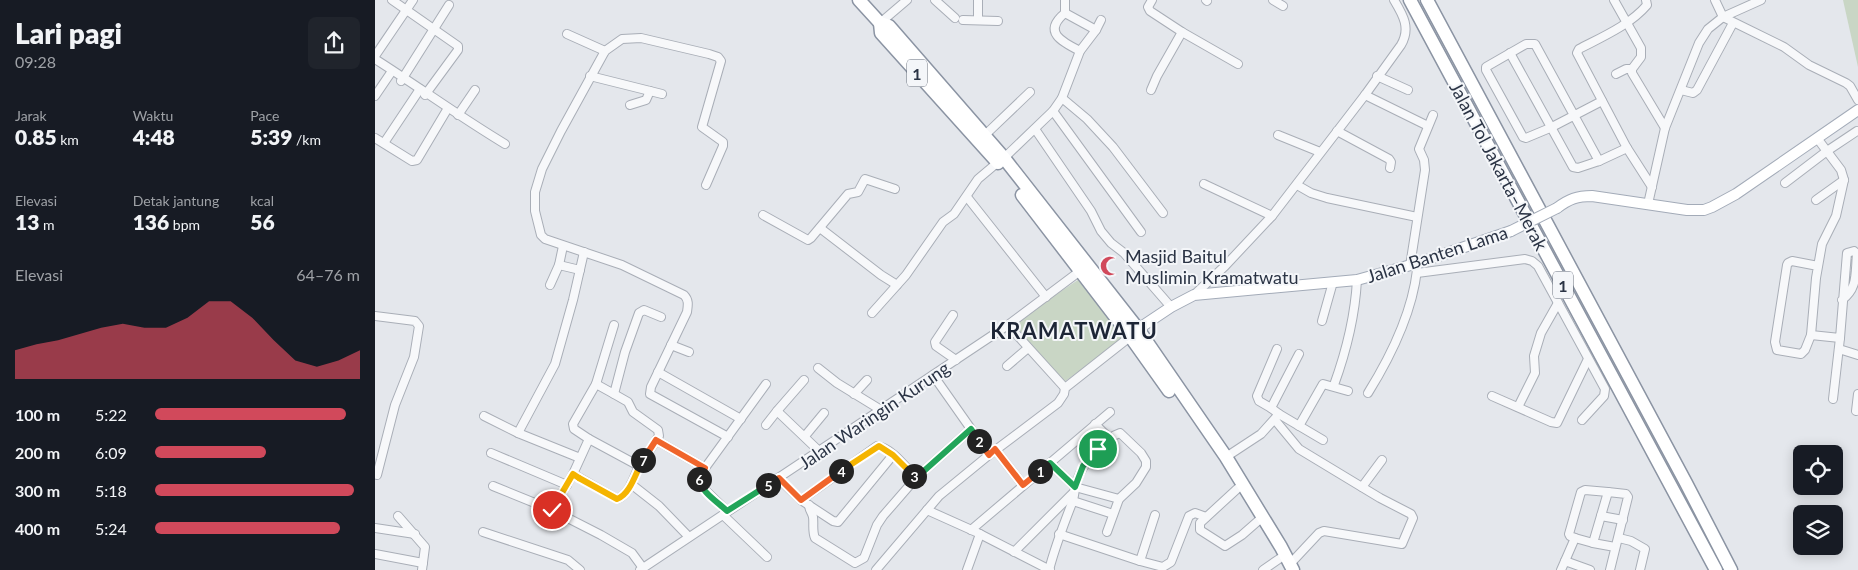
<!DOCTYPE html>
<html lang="id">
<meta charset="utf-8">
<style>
body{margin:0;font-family:Lato,sans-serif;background:#20242c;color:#f1f3f6;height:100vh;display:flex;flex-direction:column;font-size:19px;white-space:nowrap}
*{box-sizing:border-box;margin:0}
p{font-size:16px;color:#9ea1a6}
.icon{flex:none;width:28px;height:28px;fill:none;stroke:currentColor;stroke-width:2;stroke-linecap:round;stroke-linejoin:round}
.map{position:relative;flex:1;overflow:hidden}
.details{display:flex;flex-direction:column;background:#171b24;width:375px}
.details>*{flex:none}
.fabs{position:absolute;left:1418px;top:445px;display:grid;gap:10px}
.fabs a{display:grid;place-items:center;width:50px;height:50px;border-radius:8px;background:#171b24;box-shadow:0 2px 12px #0003;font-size:25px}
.pin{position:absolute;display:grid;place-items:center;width:42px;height:42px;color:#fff;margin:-21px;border:2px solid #fff;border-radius:50%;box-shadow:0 1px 5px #0007}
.km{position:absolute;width:25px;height:25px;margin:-12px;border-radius:50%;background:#222;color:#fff;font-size:14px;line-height:25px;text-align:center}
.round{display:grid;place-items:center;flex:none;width:52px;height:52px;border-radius:8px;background:#20242c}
.headline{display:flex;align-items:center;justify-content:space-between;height:85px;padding:0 15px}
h1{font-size:28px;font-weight:800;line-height:38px}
.figures{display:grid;grid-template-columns:repeat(3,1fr);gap:8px;height:85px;padding:5px 15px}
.figures div{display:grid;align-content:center}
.figures b{font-size:21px;font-weight:800}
.figures small{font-size:14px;font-weight:400}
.figures p{font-size:14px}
.chart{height:140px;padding:10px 15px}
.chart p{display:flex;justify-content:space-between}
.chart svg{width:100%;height:90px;margin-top:5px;fill:#d1495b;opacity:.7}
ul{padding:0 15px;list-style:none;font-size:16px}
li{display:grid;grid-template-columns:80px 60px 1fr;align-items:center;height:38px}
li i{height:12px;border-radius:6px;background:#d1495b}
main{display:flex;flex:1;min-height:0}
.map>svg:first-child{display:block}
</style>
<main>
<section class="details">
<div class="headline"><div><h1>Lari pagi</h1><p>09:28</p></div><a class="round"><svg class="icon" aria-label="share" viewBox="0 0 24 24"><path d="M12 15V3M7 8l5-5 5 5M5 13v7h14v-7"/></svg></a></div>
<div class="figures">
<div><p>Jarak</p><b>0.85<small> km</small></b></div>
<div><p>Waktu</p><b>4:48</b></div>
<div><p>Pace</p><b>5:39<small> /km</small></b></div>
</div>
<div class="figures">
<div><p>Elevasi</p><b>13<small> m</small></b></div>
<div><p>Detak jantung</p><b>136<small> bpm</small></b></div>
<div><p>kcal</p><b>56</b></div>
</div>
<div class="chart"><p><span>Elevasi</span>64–76 m</p>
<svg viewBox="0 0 160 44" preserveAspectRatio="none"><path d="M0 44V30L10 27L20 25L30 22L40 19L50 17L60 19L70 19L80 14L90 6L100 6L110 14L120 25L130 35L140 38L150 35L160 30V44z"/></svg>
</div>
<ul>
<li><b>100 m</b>5:22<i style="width:93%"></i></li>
<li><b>200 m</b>6:09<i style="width:54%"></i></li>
<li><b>300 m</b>5:18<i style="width:97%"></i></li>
<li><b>400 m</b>5:24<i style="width:90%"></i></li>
</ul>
</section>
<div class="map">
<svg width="1483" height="570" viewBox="0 0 1483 570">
<rect width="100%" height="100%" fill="#e4e7ec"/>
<g fill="#c9d6c5">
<polygon points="1468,0 1483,0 1483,67"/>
<polygon points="703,280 749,339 689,382 638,323"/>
</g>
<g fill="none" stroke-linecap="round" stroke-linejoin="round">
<defs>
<g id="minor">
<polyline points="17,0 83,46 83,50 50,95"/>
<polyline points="560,0 580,18"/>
<polyline points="603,0 603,20"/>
<polyline points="777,0 773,7 775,11 807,32 863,64"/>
<polyline points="831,0 832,1"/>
<polyline points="898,0 908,6"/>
<polyline points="1239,0 1266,48 1266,57 1257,69 1257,73 1290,128"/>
<path d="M1271 0 1272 5C1255 25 1227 37 1204 49L1202 53 1252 148 1277 187"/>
<path d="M690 13C667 32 687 42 705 51"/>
<polyline points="1348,17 1409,47 1434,65 1471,83 1475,86 1483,100"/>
<polyline points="1348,17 1386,0"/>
<polyline points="588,20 623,21"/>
<polyline points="505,23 532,0"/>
<polyline points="721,30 726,20"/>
<polyline points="192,34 230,51"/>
<polyline points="1135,53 1198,167 1203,168 1224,161"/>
<polyline points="0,56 38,0"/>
<path d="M0 59C44 87 85 117 130 144"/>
<polyline points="1241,74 1251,69 1257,69"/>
<polyline points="215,76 287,94"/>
<polyline points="1002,76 1033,90"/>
<polyline points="26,81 74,5"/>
<polyline points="776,90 782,76 807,32"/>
<polyline points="1306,90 1318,93 1322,90 1358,23"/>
<polyline points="990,95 1053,126"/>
<polyline points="0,96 17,71"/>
<polyline points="687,98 712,119 738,147 788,213"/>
<polyline points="1227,101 1175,128 1151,138 1148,137 1111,70 1111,67 1151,44 1160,44 1224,161 1252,148"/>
<polyline points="255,105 271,100 275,91"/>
<polyline points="678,111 766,232"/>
<polyline points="83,115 100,90"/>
<polyline points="660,129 716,211 726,231 736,243 749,253 796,307"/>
<polyline points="962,131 1014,159 1016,162 1015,168"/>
<polyline points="610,135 655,92"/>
<polyline points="903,135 945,152"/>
<polyline points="0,138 37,161 42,160 73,108"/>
<polyline points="1442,138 1466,170 1469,180 1461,216 1447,244 1441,278 1436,335 1430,350 1426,354 1402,350 1400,342 1412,265 1413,263 1417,261 1443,266"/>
<polyline points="9,143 45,89"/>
<polyline points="629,158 678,111 687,98 705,51 721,30 690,13 690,0"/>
<polyline points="1410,183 1452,151 1482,131"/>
<polyline points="829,184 897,216"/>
<path d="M331 185 348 146V142L327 127 346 61 343 57 334 54 266 38 247 39 230 51 186 131 167 169 160 192V211L166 235 170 239 247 265 309 295C314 300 313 305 312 312L276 387 275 394 353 437"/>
<polyline points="922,185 936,193 952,198 1042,217"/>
<polyline points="592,197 671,297"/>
<polyline points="1441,200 1469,180"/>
<polyline points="1273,204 1290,128 1324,43 1333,29 1348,17 1340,0"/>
<polyline points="388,215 433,240 436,238 473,194 483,192 490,179 520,189"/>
<polyline points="445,228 506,275 522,285"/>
<polyline points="184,265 205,270"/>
<polyline points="1035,266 1050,170 1049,160 1044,149 1058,115"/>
<polyline points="1042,273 1150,259 1157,261 1163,266 1230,389 1229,396 1207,420"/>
<polyline points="175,285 184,265 188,246"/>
<path d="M819 295 850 266 897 216 990 95 1026 45C1036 28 1028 15 1019 0"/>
<polyline points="497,313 531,275 568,222 579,214 603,179 622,163"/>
<polyline points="578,315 560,342 561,346 581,360"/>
<polyline points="0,316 40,321 44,326 39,357 20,405 2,475"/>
<polyline points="947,321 958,282"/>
<polyline points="633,325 690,388"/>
<path d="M1436 335 1465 338 1472 253 1479 251 1482 254C1480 274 1483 288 1467 300"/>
<polyline points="296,345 314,352"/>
<polyline points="1464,349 1483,355"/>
<polyline points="632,366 653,348"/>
<polyline points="443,368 462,383 506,410"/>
<polyline points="283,372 366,419"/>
<polyline points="429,380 402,411 444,451"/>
<polyline points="221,384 239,325"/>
<path d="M959 385C971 352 980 316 982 280"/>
<path d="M993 393C1016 356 1037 314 1042 270"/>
<polyline points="479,394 492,380"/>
<polyline points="1117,396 1176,422 1182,423 1213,359"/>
<polyline points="1458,399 1465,338"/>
<polyline points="1143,407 1160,373 1159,356 1166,333 1183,303"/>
<polyline points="896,408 884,401 882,396 902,349"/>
<polyline points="1481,411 1483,394"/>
<polyline points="904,414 948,440"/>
<polyline points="109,416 143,433 205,458"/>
<polyline points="900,420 924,449 1005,498 1036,514 1038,518 1027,544 949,531 944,533 915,564"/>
<polyline points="720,424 735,439"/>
<polyline points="391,425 402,411"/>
<polyline points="924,426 948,384 973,391"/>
<polyline points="596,429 614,455"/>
<polyline points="143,433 180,364 198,300 209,252"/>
<polyline points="430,436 449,413"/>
<polyline points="214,439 264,466 284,436 283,430 258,412 253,402 239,394"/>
<polyline points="281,440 330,468"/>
<polyline points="620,449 648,485"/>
<polyline points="116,453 192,485"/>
<polyline points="851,457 886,434 904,414 896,408 924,354"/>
<polyline points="675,463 735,412"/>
<path d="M198 474 242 499C254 495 259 477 264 466"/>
<polyline points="404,479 426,500 458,521 463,522 518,455"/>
<polyline points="256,484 284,506 314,537"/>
<polyline points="118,486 177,510"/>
<polyline points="987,487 1007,460"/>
<polyline points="862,489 825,523 825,530 850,546 867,535 883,521"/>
<path d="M426 500 502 446C517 448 531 468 541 478"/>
<polyline points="698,501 738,514"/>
<path d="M434 505C434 510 437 512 438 517 439 524 437 531 440 538L480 563 489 558 502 525 508 516 541 478 596 429 558 375"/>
<polyline points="552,510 601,532 675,570"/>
<polyline points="352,511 325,485 324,480 330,468 391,384"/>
<polyline points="348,515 392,557"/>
<polyline points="23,516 50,547 47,570"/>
<polyline points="1226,516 1248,520"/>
<polyline points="0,528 40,534"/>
<polyline points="596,530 675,463 700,487 744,499"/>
<polyline points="108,532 193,560 205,570"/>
<polyline points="684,534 765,561 788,567 796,562 814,516 820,513 831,517"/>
<polyline points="1200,538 1195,536 1194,534 1206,492 1210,490 1233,492"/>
<polyline points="1244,538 1256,541 1270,549 1265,570"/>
<polyline points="639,552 699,492"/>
<polyline points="0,554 48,563"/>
<polyline points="765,561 780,515"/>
<polyline points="1190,561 1200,538 1218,543"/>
<polyline points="268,568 257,553 226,535 177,510 198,474 214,439 199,429 198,424 221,384 239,394 250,352 264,313 269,310 286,317"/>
<polyline points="265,570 633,325 705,271"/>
<polyline points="501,570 564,496 614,455 683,403 689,394 690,388 756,336"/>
<polyline points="592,570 605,534"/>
<path d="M674 570C680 547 688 526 697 503 700 496 699 488 702 481 707 464 729 438 745 433L766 453 771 461V467L761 483 744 499 732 532"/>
<polyline points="888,570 904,559"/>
<polyline points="1186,570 1190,561 1215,570"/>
<polyline points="1235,570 1253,497 1251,494 1233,492 1218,543 1240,547"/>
</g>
<g id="major">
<path d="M1182 208C1194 199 1202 196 1217 196L1312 210H1329L1337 207 1361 194 1483 110"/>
<polyline points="763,329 796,307 819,295 982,280 1043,263 1136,231"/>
</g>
<g id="highway">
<polyline points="484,0 505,23 514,26 629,158 763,329 851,457 906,547 918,570"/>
<polyline points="1035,0 1341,570"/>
<polyline points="1052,0 1311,483 1356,570"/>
<polyline points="505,23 506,33 623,163"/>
<polyline points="647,195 752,332 794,391"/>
</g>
</defs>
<use href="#minor" stroke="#a9aeb7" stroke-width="10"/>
<use href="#major" stroke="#a3abb8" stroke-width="12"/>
<use href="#highway" stroke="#8b94a3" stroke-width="15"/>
<use href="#minor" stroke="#f7f8fa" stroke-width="8"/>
<use href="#major" stroke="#fff" stroke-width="10"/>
<use href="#highway" stroke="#fff" stroke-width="12"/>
<defs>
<polyline id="major-bridge" points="1136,231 1182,208"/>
</defs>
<use href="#major-bridge" stroke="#a3abb8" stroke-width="12" stroke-linecap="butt"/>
<use href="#major-bridge" stroke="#fff" stroke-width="10"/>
</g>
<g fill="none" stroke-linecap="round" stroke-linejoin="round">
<defs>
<polyline id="split-1" points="665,471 675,463 700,487 708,466 723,449"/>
<polyline id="split-2" points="604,441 614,455 620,449 648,485 665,471"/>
<polyline id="split-3" points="539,476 541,478 596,429 604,441"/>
<polyline id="split-4" points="466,471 504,446 518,455 539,476"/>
<polyline id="split-5" points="393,485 404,478 426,500 466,471"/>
<path id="split-6" d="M324 479C325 491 344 503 352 511L393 485"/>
<polyline id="split-7" points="268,460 281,440 330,468 324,479"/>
<path id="split-8" d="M204 478 242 499C256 494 261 471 268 460"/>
<polyline id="split-9" points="177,510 198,474 204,478"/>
</defs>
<use href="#split-1" stroke="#fff" stroke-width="10"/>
<use href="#split-2" stroke="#fff" stroke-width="10"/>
<use href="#split-3" stroke="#fff" stroke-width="10"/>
<use href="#split-4" stroke="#fff" stroke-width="10"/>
<use href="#split-5" stroke="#fff" stroke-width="10"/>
<use href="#split-6" stroke="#fff" stroke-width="10"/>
<use href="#split-7" stroke="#fff" stroke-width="10"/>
<use href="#split-8" stroke="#fff" stroke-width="10"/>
<use href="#split-9" stroke="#fff" stroke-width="10"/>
<use href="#split-1" stroke="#22a559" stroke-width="6"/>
<use href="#split-2" stroke="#f0652b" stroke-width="6"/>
<use href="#split-3" stroke="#22a559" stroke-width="6"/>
<use href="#split-4" stroke="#f5b400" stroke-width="6"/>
<use href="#split-5" stroke="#f0652b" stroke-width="6"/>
<use href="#split-6" stroke="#22a559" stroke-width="6"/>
<use href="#split-7" stroke="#f0652b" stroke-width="6"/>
<use href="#split-8" stroke="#f5b400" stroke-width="6"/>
<use href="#split-9" stroke="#f5b400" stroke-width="6"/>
</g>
<defs>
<symbol id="mosque-bare" viewBox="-9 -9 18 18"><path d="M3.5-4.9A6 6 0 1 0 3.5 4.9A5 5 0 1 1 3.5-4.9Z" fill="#d1495b" stroke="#f4f6f9" stroke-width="2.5" paint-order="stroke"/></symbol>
</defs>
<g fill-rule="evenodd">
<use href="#mosque-bare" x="721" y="252" width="28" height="28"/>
</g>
<g text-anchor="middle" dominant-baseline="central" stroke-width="4" stroke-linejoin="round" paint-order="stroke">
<g fill="#f4f6f9" stroke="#676e7b" stroke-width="1">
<rect x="532" y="59.5" width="20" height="27" rx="4"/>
<rect x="1178" y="271.5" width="20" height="27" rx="4"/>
</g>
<g font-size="16" font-weight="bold" fill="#2b3445">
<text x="542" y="73">1</text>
<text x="1188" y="285">1</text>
</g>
<g font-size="18" fill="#2b3445" stroke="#f4f6f9">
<text transform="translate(1124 166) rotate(62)">Jalan Tol Jakarta–Merak</text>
<text transform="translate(1062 254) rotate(-18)">Jalan Banten Lama</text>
<text transform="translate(499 415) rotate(-34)">Jalan Waringin Kurung</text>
</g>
<g font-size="18" fill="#2b3445" stroke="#f4f6f9" text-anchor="start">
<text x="750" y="256">Masjid Baitul<tspan x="750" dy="21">Muslimin Kramatwatu</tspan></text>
</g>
<g font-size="22" font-weight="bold" letter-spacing="1" fill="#1d2536" stroke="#f4f6f9">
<text x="699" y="330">KRAMATWATU</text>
</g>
</g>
</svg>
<div class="fabs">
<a><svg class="icon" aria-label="locate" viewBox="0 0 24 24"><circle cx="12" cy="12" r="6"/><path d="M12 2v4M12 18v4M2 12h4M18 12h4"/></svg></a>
<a><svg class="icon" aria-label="layers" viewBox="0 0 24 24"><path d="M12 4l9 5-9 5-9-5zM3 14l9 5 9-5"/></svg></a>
</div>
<div class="pin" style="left:723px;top:449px;background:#1e9e55"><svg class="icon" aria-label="arrive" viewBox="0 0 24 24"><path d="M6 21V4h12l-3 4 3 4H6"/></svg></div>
<div class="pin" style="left:177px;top:510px;background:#d93025"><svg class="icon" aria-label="check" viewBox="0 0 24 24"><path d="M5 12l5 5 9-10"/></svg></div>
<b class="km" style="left:665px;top:471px">1</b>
<b class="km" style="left:604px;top:441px">2</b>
<b class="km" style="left:539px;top:476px">3</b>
<b class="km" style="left:466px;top:471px">4</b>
<b class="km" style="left:393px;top:485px">5</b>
<b class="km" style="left:324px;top:479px">6</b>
<b class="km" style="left:268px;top:460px">7</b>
</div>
</main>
